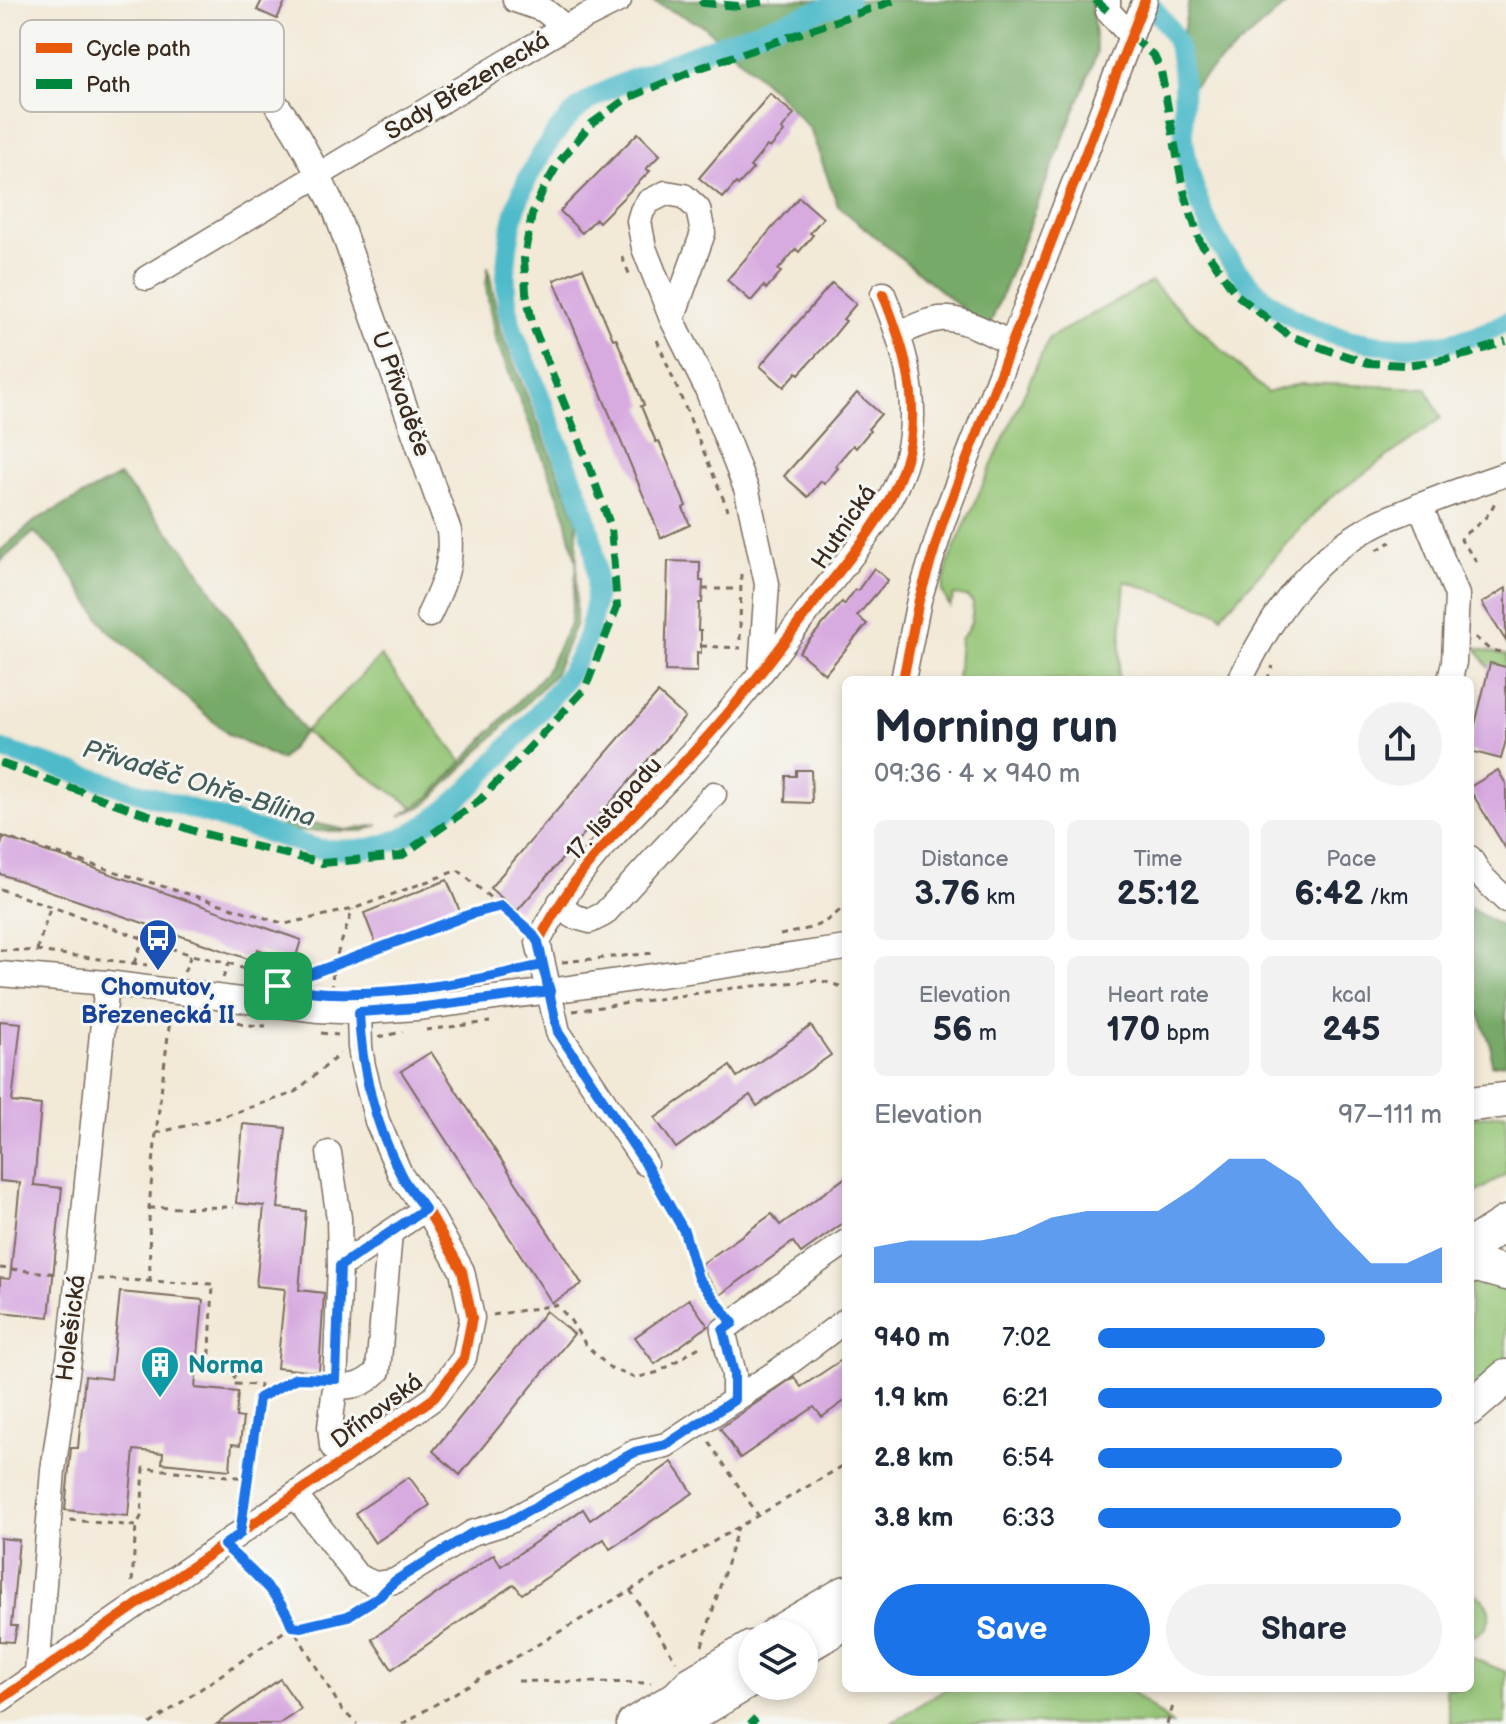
<!DOCTYPE html>
<meta charset="utf-8">
<style>
body{margin:0;font-family:"Balsamiq Sans",sans-serif;background:#f2f2f3;color:#1f2937;height:100vh;display:flex;flex-direction:column;font-size:30px;white-space:nowrap}
*{box-sizing:border-box;margin:0}
p{font-size:26px;color:#747a83}
.icon{flex:none;width:44px;height:44px;fill:none;stroke:currentColor;stroke-width:2;stroke-linecap:round;stroke-linejoin:round}
.map{position:relative;flex:1;overflow:hidden}
.panel{position:absolute;left:842px;top:676px;width:632px;height:1016px;display:flex;flex-direction:column;background:#fff;border-radius:12px;box-shadow:0 4px 12px #0003}
.panel>*{flex:none}
.fabs{position:absolute;left:738px;top:1620px;display:grid;gap:16px}
.fabs a{display:grid;place-items:center;width:80px;height:80px;border-radius:50%;background:#fff;box-shadow:0 4px 12px #0003;font-size:40px}
.pin{position:absolute;display:grid;place-items:center;width:68px;height:68px;color:#fff;margin:-34px;border-radius:16px;box-shadow:0 4px 12px #0006}
.round{display:grid;place-items:center;flex:none;width:84px;height:84px;border-radius:42px;background:#f2f2f3}
.head{display:flex;align-items:center;justify-content:space-between;height:136px;padding:0 32px}
h1{font-size:44px;font-weight:800;line-height:60px}
.figures{display:grid;grid-template-columns:repeat(3,1fr);gap:12px;height:136px;padding:8px 32px}
.figures div{display:grid;align-content:center;border-radius:12px;background:#f2f2f3;text-align:center}
.figures b{font-size:34px;font-weight:800}
.figures small{font-size:22px;font-weight:400}
.figures p{font-size:22px}
.chart{height:224px;padding:16px 32px}
.chart p{display:flex;justify-content:space-between}
.chart svg{width:100%;height:144px;margin-top:8px;fill:#1a73e8;opacity:.7}
.action{display:flex;gap:16px;margin-top:auto;padding:16px 32px}
.action a{flex:1;height:92px;border-radius:48px;background:#1a73e8;color:#fff;font-size:32px;font-weight:800;line-height:92px;text-align:center}
.action a+a{background:#f2f2f3;color:#1f2937}
ul{padding:0 32px;list-style:none;font-size:26px}
li{display:grid;grid-template-columns:128px 96px 1fr;align-items:center;height:60px}
li i{height:20px;border-radius:10px;background:#1a73e8}
.map>svg:first-child{display:block}
</style>
<div class="map">
<svg width="1506" height="1724" viewBox="0 0 1506 1724">
<rect width="100%" height="100%" fill="#f6f6f2"/>
<filter id="ink" filterUnits="userSpaceOnUse"><feTurbulence type="fractalNoise" baseFrequency=".0125" numOctaves="2"/><feDisplacementMap in="SourceGraphic" scale="16" xChannelSelector="R" yChannelSelector="G"/><feConvolveMatrix kernelMatrix="1 2 1 2 8 2 1 2 1" color-interpolation-filters="sRGB"/></filter>
<filter id="wash" filterUnits="userSpaceOnUse"><feTurbulence type="fractalNoise" baseFrequency=".006" numOctaves="4" result="noise"/><feDisplacementMap in="SourceGraphic" scale="32" xChannelSelector="R" yChannelSelector="G"/><feGaussianBlur stdDeviation="1.8" result="paint"/><feColorMatrix in="noise" values="0 0 0 0 0 0 0 0 0 0 0 0 0 0 0 0 0 1.4 0 .05"/><feComposite in="paint" operator="in"/></filter>
<g filter="url(#wash)">
<rect width="100%" height="100%" fill="#f2e9d7"/>
<g fill="#94c576" stroke="#68784a" stroke-width="2">
<path d="M1151 282 1267 393 1301 383 1426 388 1441 418 1326 501 1221 616 1218 612 1125 581 1118 680H957L960 639C972 627 972 621 973 603L967 597 954 595 950 607 942 591 949 560 1049 338Z"/>
<polygon points="1476,648 1506,655 1506,667 1489,668"/>
<polygon points="381,656 462,762 431,796 415,808 304,732"/>
<polygon points="1506,1113 1506,1174 1477,1192 1472,1192 1470,1171 1470,1118"/>
<polygon points="1470,1279 1506,1284 1506,1359 1470,1391"/>
<path d="M1470 1592C1496 1601 1496 1629 1470 1637Z"/>
<polygon points="1470,1657 1506,1672 1506,1724 1451,1724 1445,1688 1470,1688"/>
<polygon points="946,1688 1127,1688 1172,1724 890,1724"/>
</g>
<g fill="#77aa67" stroke="#596a42" stroke-width="2">
<polygon points="649,0 1091,0 1097,53 988,330 838,206 810,129 778,94 704,26"/>
<polygon points="1189,0 1291,0 1185,93 1186,68 1181,43"/>
<polygon points="488,266 500,330 577,519 576,623 554,675 427,804 400,816 431,796 545,673 570,624 577,566 564,510 495,338 486,287"/>
<polygon points="119,476 186,551 304,732 281,760 229,735 107,629 58,555 34,532 0,562 0,551 36,520"/>
<polygon points="260,807 295,819 346,830 379,825 363,831 289,831"/>
<polygon points="1470,908 1506,929 1506,1063 1491,1065 1491,1046 1474,1000 1470,999"/>
</g>
<g fill="none" stroke-linecap="round" stroke-linejoin="round">
<g stroke="#4fbbca" stroke-width="20">
<path d="M1146 0C1157 13 1172 28 1177 45 1188 78 1180 114 1185 147 1200 241 1256 320 1353 340 1405 351 1459 348 1506 322"/>
<path d="M0 749 319 849C337 849 357 851 374 847 426 835 467 793 501 755 534 717 574 681 589 631 608 566 587 513 563 454 552 425 540 397 529 368 523 354 515 338 511 323 499 279 509 214 530 174 544 148 563 119 587 102 609 87 634 79 659 68 721 42 785 22 849 0"/>
</g>
</g>
<g id="blocks">
<g fill="#d7aae0">
<polygon points="262,0 286,0 277,19 257,10"/>
<polygon points="770,94 794,114 782,129 784,132 770,148 767,146 750,167 753,169 738,185 736,183 723,198 699,178"/>
<polygon points="638,133 660,155 646,169 650,171 599,222 596,219 582,233 560,211"/>
<polygon points="799,197 823,218 810,233 813,235 799,252 796,249 778,270 781,272 766,289 764,286 751,301 727,280"/>
<polygon points="583,268 613,339 616,338 644,405 641,406 648,423 656,442 659,441 686,506 683,508 690,525 661,538 554,280"/>
<polygon points="832,283 856,304 843,319 846,321 832,338 799,374 797,372 784,387 760,366"/>
<polygon points="857,393 881,414 868,429 870,431 856,448 853,445 835,466 838,468 824,484 821,481 808,497 784,476"/>
<polygon points="668,561 700,562 700,581 703,581 702,603 699,603 698,630 701,630 701,653 697,652 697,672 665,671"/>
<polygon points="874,568 888,580 857,616 867,624 825,674 799,652 842,602 844,605 855,590 858,590"/>
<polygon points="1506,588 1506,641 1482,603"/>
<polygon points="1490,663 1506,667 1506,740 1501,759 1470,751 1470,745"/>
<polygon points="658,693 685,717 517,911 490,888"/>
<polygon points="796,770 811,770 812,803 785,802 786,776 796,776"/>
<polygon points="1498,770 1506,784 1506,849 1470,790 1470,787"/>
<polygon points="4,837 301,940 294,963 258,949 254,961 0,874 0,848"/>
<polygon points="447,880 461,914 377,947 364,913"/>
<polygon points="0,1021 21,1023 12,1102 41,1105 34,1185 62,1188 49,1317 0,1312 0,1278 10,1279 20,1183 0,1181"/>
<polygon points="811,1026 831,1055 757,1106 750,1095 676,1148 655,1118 730,1066 737,1077"/>
<polygon points="431,1052 582,1284 552,1303 401,1071"/>
<polygon points="243,1124 286,1128 278,1208 306,1211 299,1290 324,1293 319,1372 277,1368 285,1289 256,1286 264,1206 236,1203"/>
<polygon points="846,1177 846,1221 801,1253 793,1242 720,1295 699,1266 772,1214 780,1225"/>
<polygon points="120,1292 203,1300 195,1388 238,1392 236,1417 243,1418 240,1445 232,1444 230,1470 162,1463 163,1453 134,1450 128,1516 65,1510 71,1448 78,1448 85,1376 111,1379"/>
<polygon points="689,1299 708,1326 655,1364 635,1337"/>
<polygon points="546,1311 574,1334 460,1475 433,1451"/>
<polygon points="846,1357 846,1400 822,1417 814,1407 740,1458 720,1428 794,1377 801,1387"/>
<polygon points="672,1462 693,1493 610,1549 604,1539 522,1594 514,1584 392,1669 372,1639 494,1554 501,1566 583,1509 590,1520"/>
<polygon points="409,1477 430,1505 375,1543 355,1513"/>
<polygon points="0,1538 19,1540 11,1626 17,1626 14,1642 0,1641"/>
<polygon points="280,1679 301,1709 279,1724 217,1724"/>
</g>
</g>
</g>
<g filter="url(#ink)">
<use href="#blocks" fill-opacity="0" stroke="#7b6d5f" stroke-width="2"/>
<g fill="none" stroke-linecap="round" stroke-linejoin="round">
<defs>
<g id="minor">
<polyline points="515,0 544,10 565,27"/>
<polyline points="1108,0 1108,11 1131,36"/>
<path d="M67 90C83 81 98 69 115 62 169 40 234 55 272 99 297 128 319 177 336 212L449 531C453 565 443 585 429 615"/>
<polyline points="147,278 565,27 619,0"/>
<polyline points="672,319 703,233 698,209 684,196 666,193 648,202 642,211 639,221 644,248 672,319 707,389 747,491 767,584 761,670"/>
<path d="M898 334C911 328 925 321 940 319 964 317 990 334 1011 343"/>
<polyline points="1420,505 1457,595 1454,662 1450,680"/>
<polyline points="903,680 919,600 943,521 1145,0"/>
<path d="M1240 680C1272 616 1305 564 1369 528 1379 522 1391 517 1402 513 1436 498 1471 486 1506 474"/>
<polyline points="1470,858 1481,876 1506,900"/>
<polyline points="560,902 572,916 590,921 604,914 714,794"/>
<polyline points="0,974 107,983 318,1010 359,1012 417,1008 550,991 846,948"/>
<path d="M329 1153 339 1218 340 1266 335 1387C355 1387 364 1385 378 1371L390 1233"/>
<path d="M645 1163 558 1032 538 942C555 910 575 879 599 851 632 815 667 781 700 745 742 699 780 648 818 598 854 553 900 501 910 442 918 390 902 342 883 294"/>
<polyline points="340,1266 425,1209"/>
<polyline points="335,1387 330,1427 332,1446 343,1462"/>
<polyline points="734,1400 734,1374 723,1330 778,1289 846,1242"/>
<polyline points="295,1495 357,1576 375,1584 395,1581 472,1533 508,1522 635,1452 666,1445 778,1371 846,1320"/>
<polyline points="37,1673 53,1470 70,1353 107,983"/>
<polyline points="0,1700 434,1398 464,1358 472,1318 462,1271 432,1218 401,1176 377,1121 363,1066 360,1047 359,1012"/>
</g>
<g id="highway">
<polyline points="1470,1104 1506,1100"/>
<polyline points="1470,1246 1506,1223"/>
<polyline points="1470,1267 1477,1265 1506,1273"/>
<polyline points="1470,1408 1506,1377"/>
<polyline points="776,1634 846,1593"/>
<polyline points="804,1647 846,1622"/>
<polyline points="634,1724 677,1698 691,1684 752,1648"/>
<polyline points="677,1724 752,1679"/>
</g>
</defs>
<use href="#minor" stroke="#7b6d5f" stroke-width="27"/>
<use href="#highway" stroke="#7b6d5f" stroke-width="37"/>
<g stroke="#7b6d5f" stroke-width="3" stroke-dasharray="6 6" stroke-linecap="butt">
<polyline points="622,257 631,278"/>
<polyline points="657,340 728,510"/>
<polyline points="1377,550 1391,542"/>
<path d="M1477 562 1461 540 1462 536C1477 525 1489 519 1496 499"/>
<polyline points="703,589 739,589"/>
<polyline points="1475,637 1490,650 1506,653"/>
<path d="M740 640C740 616 741 592 741 568"/>
<polyline points="701,646 741,648"/>
<polyline points="1267,680 1273,666"/>
<polyline points="0,836 285,924 353,909 458,870 522,925"/>
<polyline points="0,889 191,955 229,963 259,975 272,983"/>
<path d="M780 935C809 929 825 927 846 904"/>
<polyline points="0,950 36,951 147,965"/>
<polyline points="37,950 50,908"/>
<polyline points="562,962 654,953"/>
<polyline points="134,963 143,940"/>
<polyline points="184,972 191,955"/>
<polyline points="503,974 523,969"/>
<polyline points="223,978 229,963"/>
<polyline points="286,983 471,914 501,906"/>
<polyline points="332,990 333,966 353,909"/>
<polyline points="573,1011 734,988 819,980 846,988"/>
<polyline points="238,1022 248,1025 266,1026"/>
<polyline points="426,1030 490,1022"/>
<polyline points="321,1033 338,1035"/>
<polyline points="379,1037 403,1032"/>
<polyline points="156,1133 218,1118 294,1093 340,1054"/>
<polyline points="655,1181 684,1231 698,1278 721,1308"/>
<polyline points="149,1208 234,1207"/>
<polyline points="0,1268 58,1274"/>
<polyline points="98,1279 213,1284 209,1372 235,1374 234,1384 260,1385 244,1503"/>
<polyline points="150,1282 149,1208 156,1133 171,1011"/>
<polyline points="493,1315 556,1305 569,1318 586,1345 610,1368 635,1378 659,1372 704,1344"/>
<polyline points="259,1398 296,1378 314,1378"/>
<polyline points="709,1442 758,1515"/>
<polyline points="70,1520 136,1526 141,1517 144,1468 248,1478"/>
<path d="M238 1559C257 1577 285 1601 292 1626L342 1710 357 1724"/>
<polyline points="132,1582 136,1526"/>
<polyline points="630,1590 676,1661"/>
<polyline points="702,1646 738,1527"/>
<polyline points="518,1681 651,1683"/>
<polyline points="150,1724 292,1626 301,1627 348,1616 367,1604"/>
<polyline points="402,1724 846,1464"/>
<polyline points="1167,1724 1174,1703"/>
</g>
<use href="#minor" stroke="#fff" stroke-width="24"/>
<use href="#highway" stroke="#fff" stroke-width="34"/>
<g stroke="#00873e" stroke-width="8" stroke-dasharray="16 8" stroke-linecap="butt">
<polyline points="701,0 703,3 738,6 771,0"/>
<polyline points="1095,0 1108,11"/>
<polyline points="1131,36 1154,56 1161,71 1183,188 1200,242 1236,294 1288,335 1328,350 1368,363 1405,365 1432,362 1469,354 1506,341"/>
<polyline points="0,763 197,832 322,863 401,856 479,801 585,689 617,607 611,527 586,458 533,326 526,293 524,258 532,214 543,190 559,162 591,124 626,99 697,69 896,0"/>
<polyline points="750,1724 756,1718"/>
</g>
<defs>
<g id="cycleway">
<polyline points="903,680 919,600 943,521 1145,0"/>
<path d="M645 1163 558 1032 538 942C555 910 575 879 599 851 632 815 667 781 700 745 742 699 780 648 818 598 854 553 900 501 910 442 918 390 902 342 883 294"/>
<polyline points="0,1700 434,1398 464,1358 472,1318 462,1271 432,1218 401,1176 377,1121 363,1066 360,1047 359,1012"/>
</g>
</defs>
<use href="#cycleway" stroke="#f6f6f2" stroke-width="15"/>
<use href="#cycleway" stroke="#e8590c" stroke-width="10"/>
</g>
</g>
<g fill="none" stroke-linecap="round" stroke-linejoin="round" filter="url(#ink)">
<defs>
<path id="route" d="M278 986C297 989 315 993 334 993 404 995 474 981 542 965L550 991 417 1008 359 1012C361 1069 374 1122 400 1173 406 1186 417 1198 425 1209L340 1266 336 1379 296 1378 259 1398 240 1534 224 1545C246 1566 283 1597 292 1626L301 1627 348 1616 380 1596 395 1581 472 1533 508 1522 635 1452 666 1445 734 1400V1374L723 1330 733 1323 698 1278 684 1231 645 1163 558 1032 538 942 531 932 501 906 471 914 278 986"/>
</defs>
<use href="#route" stroke="#fff" stroke-width="16"/>
<use href="#route" stroke="#1a73e8" stroke-width="10"/>
</g>
<defs>
<symbol id="bus-pin" viewBox="-11 -11 22 30"><path d="M0 17L-7.5 6A9.5 9.5 0 1 1 7.5 6Z" fill="#1a4fb4" stroke="#f6f6f2"/><path d="M-5-6H5V4H4V6H2V4H-2V6H-4V4H-5ZM-3.5-4V0h7V-4ZM-3.5 1.2v1.5H-2V1.2ZM2 1.2v1.5H3.5V1.2Z" fill="#fff"/></symbol>
<symbol id="building-pin" viewBox="-11 -11 22 30"><path d="M0 17L-7.5 6A9.5 9.5 0 1 1 7.5 6Z" fill="#0f9aa8" stroke="#f6f6f2"/><path d="M-4-6H4V6H1V3H-1V6H-4ZM-2.5-4.3h1.7v1.8h-1.7ZM.8-4.3h1.7v1.8H.8ZM-2.5-1h1.7V.8h-1.7ZM.8-1h1.7V.8H.8Z" fill="#fff"/></symbol>
</defs>
<g fill-rule="evenodd">
<use href="#bus-pin" x="136" y="916" width="44" height="60"/>
<use href="#building-pin" x="138" y="1343" width="44" height="60"/>
</g>
<g text-anchor="middle" dominant-baseline="central" stroke-width="6" stroke-linejoin="round" paint-order="stroke">
<g font-size="24" fill="#3b2a1e" stroke="#f6f6f2">
<text transform="translate(467 86) rotate(-31)">Sady Březenecká</text>
<text transform="translate(401 394) rotate(70)">U Přivaděče</text>
<text transform="translate(844 527) rotate(-56)">Hutnická</text>
<text transform="translate(614 809) rotate(-48)">17. listopadu</text>
<text transform="translate(71 1328) rotate(-83)">Holešická</text>
<text transform="translate(377 1411) rotate(-37)">Dřínovská</text>
</g>
<g font-size="24" font-weight="bold" fill="#164399" stroke="#f6f6f2">
<text x="158" y="987">Chomutov,<tspan x="158" dy="28">Březenecká II</tspan></text>
</g>
<g font-size="24" font-weight="bold" fill="#0d838f" stroke="#f6f6f2" text-anchor="start">
<text x="188" y="1365">Norma</text>
</g>
<g font-size="26" font-style="italic" fill="#425d5a" stroke="#f6f6f2">
<text transform="translate(199 784) rotate(17)">Přivaděč Ohře-Bílina</text>
</g>
</g>
<rect x="20" y="20" width="264" height="92" rx="12" fill="#f6f6f2" stroke="#beb9b2" stroke-width="2"/>
<rect x="36" y="43" width="36" height="10" fill="#e8590c"/>
<rect x="36" y="79" width="36" height="10" fill="#00873e"/>
<g font-size="22" fill="#3b2a1e">
<text x="86" y="56">Cycle path</text>
<text x="86" y="92">Path</text>
</g>
</svg>
<div class="fabs">
<a><svg class="icon" aria-label="layers" viewBox="0 0 24 24"><path d="M12 4l9 5-9 5-9-5zM3 14l9 5 9-5"/></svg></a>
</div>
<div class="pin" style="left:278px;top:986px;background:#1e9e55"><svg class="icon" aria-label="arrive" viewBox="0 0 24 24"><path d="M6 21V4h12l-3 4 3 4H6"/></svg></div>
<section class="panel">
<div class="head"><div><h1>Morning run</h1><p>09:36 · 4 × 940 m</p></div><a class="round"><svg class="icon" aria-label="share" viewBox="0 0 24 24"><path d="M12 15V3M7 8l5-5 5 5M5 13v7h14v-7"/></svg></a></div>
<div class="figures">
<div><p>Distance</p><b>3.76<small> km</small></b></div>
<div><p>Time</p><b>25:12</b></div>
<div><p>Pace</p><b>6:42<small> /km</small></b></div>
</div>
<div class="figures">
<div><p>Elevation</p><b>56<small> m</small></b></div>
<div><p>Heart rate</p><b>170<small> bpm</small></b></div>
<div><p>kcal</p><b>245</b></div>
</div>
<div class="chart"><p><span>Elevation</span>97–111 m</p>
<svg viewBox="0 0 160 44" preserveAspectRatio="none"><path d="M0 44V33L10 31L20 31L30 31L40 29L50 24L60 22L70 22L80 22L90 15L100 6L110 6L120 13L130 27L140 38L150 38L160 33V44z"/></svg>
</div>
<ul>
<li><b>940 m</b>7:02<i style="width:66%"></i></li>
<li><b>1.9 km</b>6:21<i style="width:100%"></i></li>
<li><b>2.8 km</b>6:54<i style="width:71%"></i></li>
<li><b>3.8 km</b>6:33<i style="width:88%"></i></li>
</ul>
<div class="action"><a>Save</a><a>Share</a></div>
</section>
</div>
